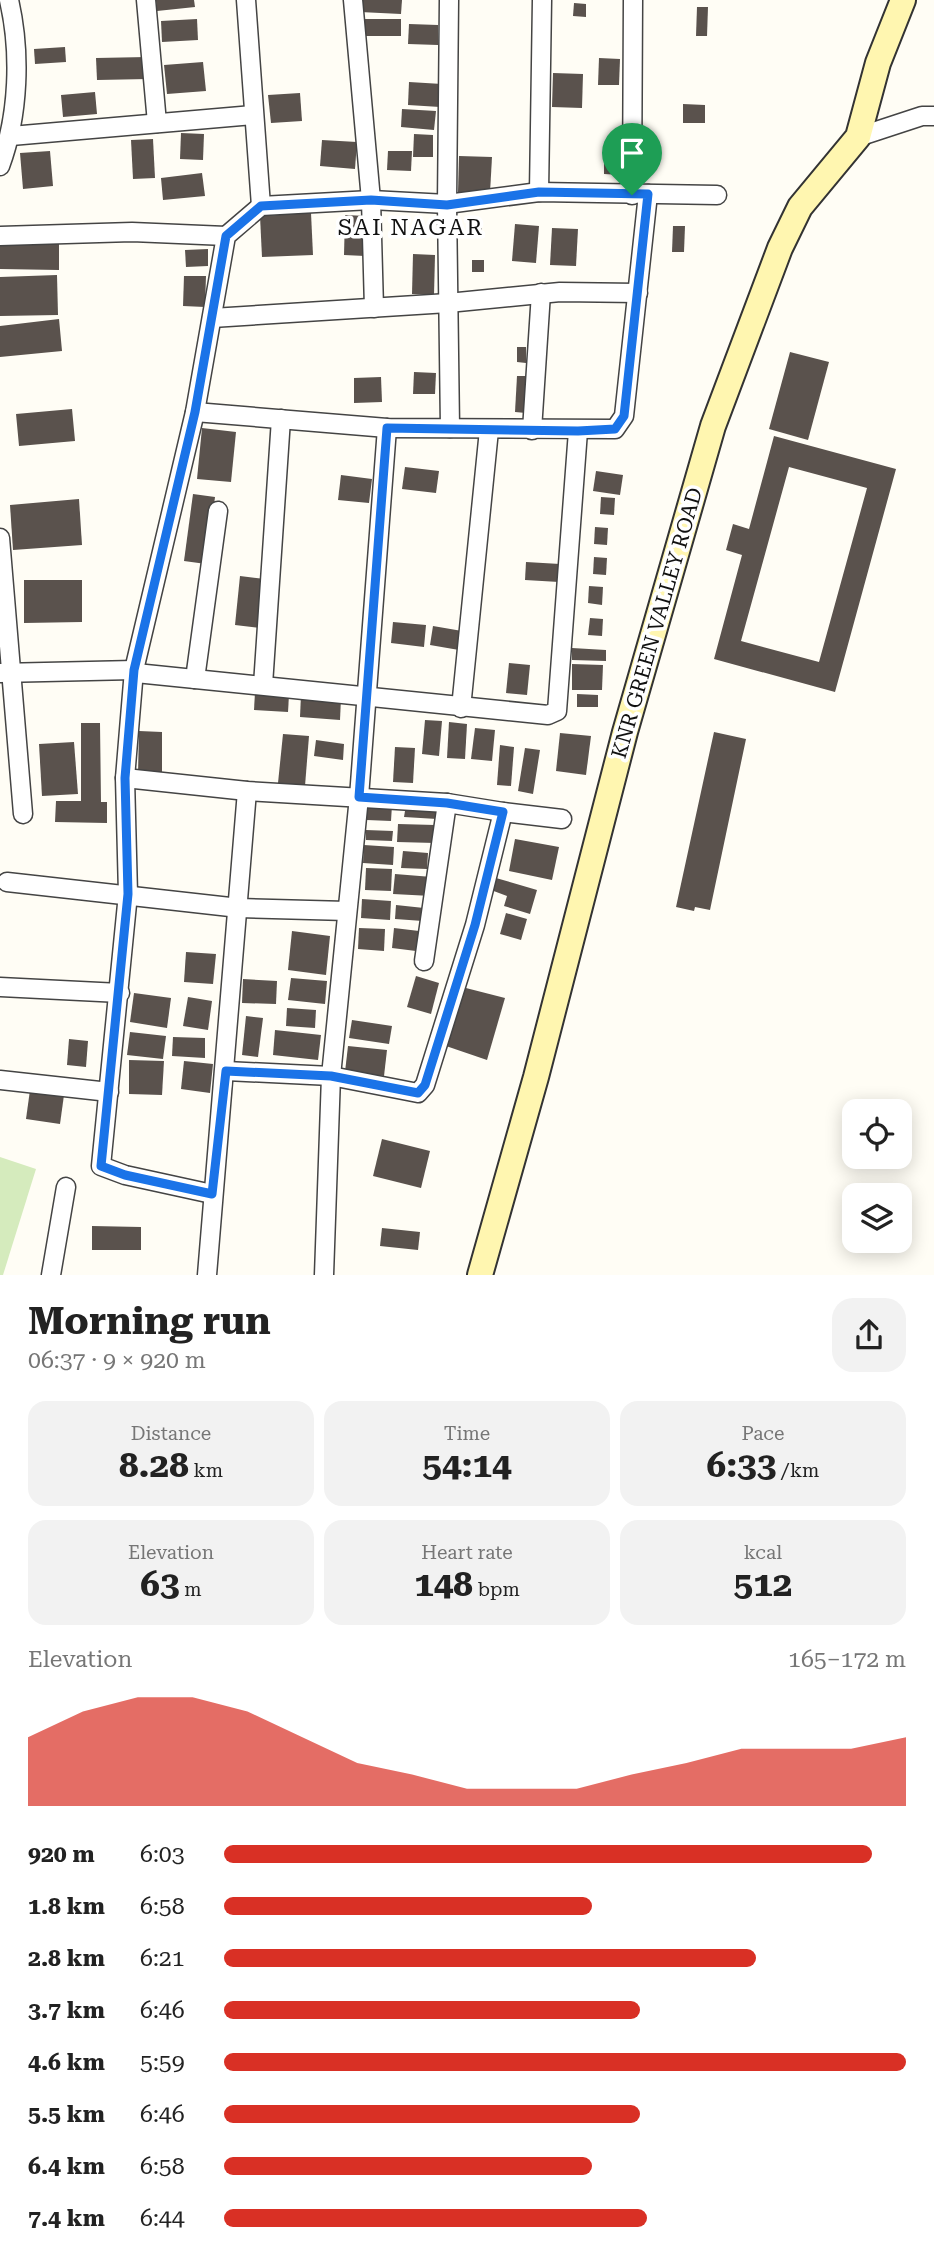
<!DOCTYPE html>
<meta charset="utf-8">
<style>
body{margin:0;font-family:"Roboto Serif",serif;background:#f2f2f2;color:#222;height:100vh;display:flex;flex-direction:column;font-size:26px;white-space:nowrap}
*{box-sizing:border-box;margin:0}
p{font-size:23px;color:#767676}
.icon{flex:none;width:38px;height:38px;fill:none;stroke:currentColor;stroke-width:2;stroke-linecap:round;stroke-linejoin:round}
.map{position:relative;height:1275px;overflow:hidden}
.panel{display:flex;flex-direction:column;background:#fff;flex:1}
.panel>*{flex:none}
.buttons{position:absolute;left:842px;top:1099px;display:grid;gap:14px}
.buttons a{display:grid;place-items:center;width:70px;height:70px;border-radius:14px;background:#fff;box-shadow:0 4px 18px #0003;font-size:35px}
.pin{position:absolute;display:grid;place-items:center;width:60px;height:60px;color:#fff;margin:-72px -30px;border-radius:50% 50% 50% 0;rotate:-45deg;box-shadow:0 0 7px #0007}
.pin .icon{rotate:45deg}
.round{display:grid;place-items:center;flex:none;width:74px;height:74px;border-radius:21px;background:#f2f2f2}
.headline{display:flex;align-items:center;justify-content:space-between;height:119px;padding:0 28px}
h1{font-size:38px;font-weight:700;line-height:52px}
.stats{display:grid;grid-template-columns:repeat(3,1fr);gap:10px;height:119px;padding:7px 28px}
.stats div{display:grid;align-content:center;border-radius:18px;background:#f2f2f2;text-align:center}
.stats b{font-size:35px;font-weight:700}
.stats small{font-size:19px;font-weight:400}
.stats p{font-size:19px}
.chart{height:196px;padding:14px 28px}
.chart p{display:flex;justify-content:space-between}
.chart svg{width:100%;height:126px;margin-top:7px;fill:#d93025;opacity:.7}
ul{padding:0 28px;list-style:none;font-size:23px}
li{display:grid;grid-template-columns:112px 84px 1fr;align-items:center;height:52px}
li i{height:18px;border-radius:9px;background:#d93025}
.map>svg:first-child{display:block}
</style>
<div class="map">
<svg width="934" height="1275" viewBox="0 0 934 1275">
<rect width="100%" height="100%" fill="#fffdf5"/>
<polygon fill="#d5ebbd" points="0,1157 36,1169 3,1275 0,1275"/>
<g fill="#5a524d" fill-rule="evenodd">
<polygon points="156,0 194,0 195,7 157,11"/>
<polygon points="361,0 402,0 401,14 360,12"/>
<polygon points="574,3 586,4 586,17 573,16"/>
<polygon points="697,7 708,7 707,36 696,36"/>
<polygon points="197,19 198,40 162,42 161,21"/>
<rect x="365" y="19" width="36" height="17"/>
<polygon points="409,24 438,25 438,45 408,44"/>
<polygon points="65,47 66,62 35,64 34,49"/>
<polygon points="147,57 148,79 97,80 96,58"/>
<polygon points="599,58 620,59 619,85 598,85"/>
<polygon points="203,62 206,91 167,94 164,65"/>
<polygon points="553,73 583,74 582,108 552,107"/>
<polygon points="409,82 442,84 440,107 408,105"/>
<polygon points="95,92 97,114 63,117 61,95"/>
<polygon points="300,93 302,121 271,123 268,95"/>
<polygon points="683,104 705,105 705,123 683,123"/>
<polygon points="402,109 436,111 434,130 401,127"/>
<polygon points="181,133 204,134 203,160 180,159"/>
<polygon points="414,134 433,135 433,157 413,157"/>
<polygon points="153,139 155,178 133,179 131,140"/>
<polygon points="322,140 357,142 355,169 320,166"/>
<polygon points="604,148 621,148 621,175 604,174"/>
<polygon points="50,151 53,186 23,189 20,153"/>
<polygon points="388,151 412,151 411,171 387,170"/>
<polygon points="459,156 492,157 490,193 458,192"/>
<polygon points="202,173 205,196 163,200 161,178"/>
<polygon points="311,213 313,255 262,257 260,216"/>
<polygon points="345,215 367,216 365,256 344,255"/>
<rect x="472" y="220" width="10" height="11"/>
<polygon points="515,224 539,226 536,263 512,261"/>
<polygon points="673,226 685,226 684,252 672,252"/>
<polygon points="552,228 578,229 576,266 550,265"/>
<polygon points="0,243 59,244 59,270 0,269"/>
<polygon points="208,249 208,266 186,267 185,250"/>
<polygon points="413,254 435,255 434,295 412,294"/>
<rect x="472" y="260" width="12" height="12"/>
<polygon points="57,275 58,315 0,316 0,277"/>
<polygon points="184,276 206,276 205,307 183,306"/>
<polygon points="59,319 62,351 0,357 0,326"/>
<polygon points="517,347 526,347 526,363 517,362"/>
<polygon points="790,352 829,362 808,440 769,429"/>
<polygon points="414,372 436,373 435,394 413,394"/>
<polygon points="517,376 527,376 526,413 515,412"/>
<polygon points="381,377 382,402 354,403 354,378"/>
<polygon points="72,409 75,441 19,446 16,414"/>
<polygon points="202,428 236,432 231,482 197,479"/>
<path d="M774 436 896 469 835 692 714 659 742 555 726 550 733 524 749 529ZM789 467 867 488 819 662 741 641Z"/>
<polygon points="405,467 439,471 436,493 402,489"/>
<polygon points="596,471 623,475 620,495 593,491"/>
<polygon points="341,475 372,479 369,503 338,500"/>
<polygon points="193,494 215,497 206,564 184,561"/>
<polygon points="601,497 615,498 614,515 600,514"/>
<polygon points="79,499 82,545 13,550 10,505"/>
<polygon points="595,527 608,528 607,545 594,544"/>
<polygon points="594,557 607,558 606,575 593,574"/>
<polygon points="526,562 560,564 559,582 525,580"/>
<polygon points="240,576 265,579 260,628 235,625"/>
<polygon points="24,580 82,580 82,622 24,623"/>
<polygon points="589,586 603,587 602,605 588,603"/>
<polygon points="590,618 603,619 602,636 588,635"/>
<polygon points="393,622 426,625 424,647 391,643"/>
<polygon points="433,626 462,631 459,650 430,645"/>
<polygon points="572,648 606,650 606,661 572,660"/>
<polygon points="509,663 530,665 527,695 506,693"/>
<polygon points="572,664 603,665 602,690 572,690"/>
<polygon points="255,692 289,695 288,712 254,710"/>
<polygon points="577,694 598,695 598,707 577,707"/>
<polygon points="301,695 341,698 340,720 300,717"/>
<polygon points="425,720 442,721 439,756 422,754"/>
<polygon points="449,722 467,724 465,759 447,758"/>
<polygon points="81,723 100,723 101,802 107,802 107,823 55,822 56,801 81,801"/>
<polygon points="475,728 495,730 492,761 471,759"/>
<polygon points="139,731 162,732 162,774 138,774"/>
<polygon points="714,732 746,739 710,910 695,907 694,911 676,907"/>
<polygon points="560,733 591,736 586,775 556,771"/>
<polygon points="283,734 309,736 305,786 278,783"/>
<polygon points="316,740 344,744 343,760 314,756"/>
<polygon points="74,742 78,794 42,796 39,744"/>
<polygon points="500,745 514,747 511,786 497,785"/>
<polygon points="395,747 415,748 413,783 393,782"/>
<polygon points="525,748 540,750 533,794 518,791"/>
<polygon points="367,804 392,805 391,821 367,820"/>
<polygon points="406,805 438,807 437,819 404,817"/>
<polygon points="398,824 435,825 435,843 397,842"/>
<polygon points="366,830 393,831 392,841 366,840"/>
<polygon points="515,839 559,847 552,880 509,871"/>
<polygon points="364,845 394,847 393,865 363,863"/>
<polygon points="403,851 428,853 427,869 401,868"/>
<polygon points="366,868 392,869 391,891 365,890"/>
<polygon points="395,874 432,877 431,896 393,894"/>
<polygon points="496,878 537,890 530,914 504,906 507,896 491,890"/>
<polygon points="362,899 391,901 390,920 361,918"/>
<polygon points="396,905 424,908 423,921 395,919"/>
<polygon points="506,913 527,919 521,940 500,934"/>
<polygon points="359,928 385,929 384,951 358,949"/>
<polygon points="394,928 419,931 416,951 392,948"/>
<polygon points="292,931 330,936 326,975 288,970"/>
<polygon points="186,952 216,954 213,984 184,982"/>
<polygon points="416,976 439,983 431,1014 407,1007"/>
<polygon points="291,978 327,981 325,1004 288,1000"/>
<polygon points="243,979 277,981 276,1004 242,1003"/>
<polygon points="462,987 505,998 487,1060 446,1046"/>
<polygon points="134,993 171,998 167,1028 130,1022"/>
<polygon points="188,997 212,1001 208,1030 183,1026"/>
<polygon points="287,1008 316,1010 315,1028 286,1026"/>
<polygon points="246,1016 263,1018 258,1057 242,1055"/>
<polygon points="352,1020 392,1026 389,1044 349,1038"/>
<polygon points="275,1030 321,1035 318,1060 273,1055"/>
<polygon points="130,1032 166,1036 163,1059 127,1055"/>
<polygon points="173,1037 205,1038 205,1058 172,1056"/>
<polygon points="69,1039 88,1041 86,1067 67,1065"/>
<polygon points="348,1046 387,1050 384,1076 345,1072"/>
<polygon points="129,1060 164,1061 162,1095 129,1094"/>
<polygon points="184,1061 213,1064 210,1093 181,1089"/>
<polygon points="30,1090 64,1095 60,1124 26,1119"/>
<polygon points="382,1139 430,1151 421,1188 373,1176"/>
<polygon points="92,1226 141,1227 141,1250 92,1250"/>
<polygon points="382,1228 420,1232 418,1250 380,1246"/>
</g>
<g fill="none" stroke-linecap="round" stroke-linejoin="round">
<defs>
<g id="street">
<polyline points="146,0 157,123"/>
<polyline points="246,0 261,206"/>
<polyline points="353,0 371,200 374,308"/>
<polyline points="449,0 447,204 450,428"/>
<polyline points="11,136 253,115"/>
<polyline points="858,137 922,116 934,116"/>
<path d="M0 166C19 115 21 52 9 0"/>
<polyline points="539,192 542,0"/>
<polyline points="632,195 633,0"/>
<polyline points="0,236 132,232 226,236"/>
<polyline points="212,318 448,303 560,292 638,293"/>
<polyline points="195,412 387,428 615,429 624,416 648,194"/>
<polyline points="532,430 541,293"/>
<polyline points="0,538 23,814"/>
<polyline points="0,673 134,670"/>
<polyline points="136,673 548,715 557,711 578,431"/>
<polyline points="195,679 218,511"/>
<polyline points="263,685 281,419"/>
<polyline points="461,708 489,430"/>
<polyline points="125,778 247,791 447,803 503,812 475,925 425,1085 418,1093 331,1076 226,1071"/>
<polyline points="503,812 562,819"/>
<polyline points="7,882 239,908 347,911"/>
<polyline points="424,961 447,803"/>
<polyline points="0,987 120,993"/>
<polyline points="0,1080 109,1092"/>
<polyline points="212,1194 125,1175 101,1166 128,894 125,778 134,670 195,412 226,236 261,206 371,200 447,204 539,192 717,195"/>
<polyline points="51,1275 66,1187"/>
<polyline points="207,1275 247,791"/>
<polyline points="324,1275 331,1076 359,797 387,428"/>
</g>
<polyline id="secondary" points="480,1275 536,1077 625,732 713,426 780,248 800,207 858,137 878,63 903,0"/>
</defs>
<use href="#street" stroke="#444" stroke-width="21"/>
<use href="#secondary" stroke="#333" stroke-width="28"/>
<use href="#street" stroke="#fff" stroke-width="18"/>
<use href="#secondary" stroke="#fff6b0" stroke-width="24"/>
</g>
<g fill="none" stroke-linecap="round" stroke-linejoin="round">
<defs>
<polygon id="route" points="539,192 648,194 624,416 615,429 578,431 387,428 359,797 447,803 503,812 475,925 425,1085 418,1093 331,1076 226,1071 212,1194 125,1175 101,1166 128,894 125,778 134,670 195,412 226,236 261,206 371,200 447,205"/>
</defs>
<use href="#route" stroke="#fff" stroke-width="14"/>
<use href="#route" stroke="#1a73e8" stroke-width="9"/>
</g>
<g text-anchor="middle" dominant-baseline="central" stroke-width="7" stroke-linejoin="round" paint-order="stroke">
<g font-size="21" fill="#111" stroke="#fff">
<text transform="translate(657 623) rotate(-74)">KNR GREEN VALLEY ROAD</text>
</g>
<g font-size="23" letter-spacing="2" fill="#111" stroke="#fff">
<text x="411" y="227">SAI NAGAR</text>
</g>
</g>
</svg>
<div class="buttons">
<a><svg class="icon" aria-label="locate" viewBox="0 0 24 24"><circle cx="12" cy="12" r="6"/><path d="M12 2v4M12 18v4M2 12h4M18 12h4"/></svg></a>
<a><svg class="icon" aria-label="layers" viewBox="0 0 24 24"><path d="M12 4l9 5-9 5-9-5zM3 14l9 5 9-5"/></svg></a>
</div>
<div class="pin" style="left:632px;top:195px;background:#1e9e55"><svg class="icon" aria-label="arrive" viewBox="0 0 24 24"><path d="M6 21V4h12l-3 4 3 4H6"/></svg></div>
</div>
<section class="panel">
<div class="headline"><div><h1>Morning run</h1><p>06:37 · 9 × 920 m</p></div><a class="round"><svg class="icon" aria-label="share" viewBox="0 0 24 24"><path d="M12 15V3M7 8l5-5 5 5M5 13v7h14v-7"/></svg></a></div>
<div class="stats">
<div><p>Distance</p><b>8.28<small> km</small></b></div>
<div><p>Time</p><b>54:14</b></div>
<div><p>Pace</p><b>6:33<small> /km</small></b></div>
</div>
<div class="stats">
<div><p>Elevation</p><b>63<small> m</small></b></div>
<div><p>Heart rate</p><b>148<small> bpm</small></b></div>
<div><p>kcal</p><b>512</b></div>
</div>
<div class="chart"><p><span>Elevation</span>165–172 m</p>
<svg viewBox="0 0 160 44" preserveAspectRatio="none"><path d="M0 44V20L10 11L20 6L30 6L40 11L50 20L60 29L70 33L80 38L90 38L100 38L110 33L120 29L130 24L140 24L150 24L160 20V44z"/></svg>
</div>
<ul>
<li><b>920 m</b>6:03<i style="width:95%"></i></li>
<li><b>1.8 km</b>6:58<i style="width:54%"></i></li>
<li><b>2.8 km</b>6:21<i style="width:78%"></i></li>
<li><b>3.7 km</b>6:46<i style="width:61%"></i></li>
<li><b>4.6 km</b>5:59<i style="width:100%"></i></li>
<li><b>5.5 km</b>6:46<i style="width:61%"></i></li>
<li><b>6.4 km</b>6:58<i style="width:54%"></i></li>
<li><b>7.4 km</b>6:44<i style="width:62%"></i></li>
</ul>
</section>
